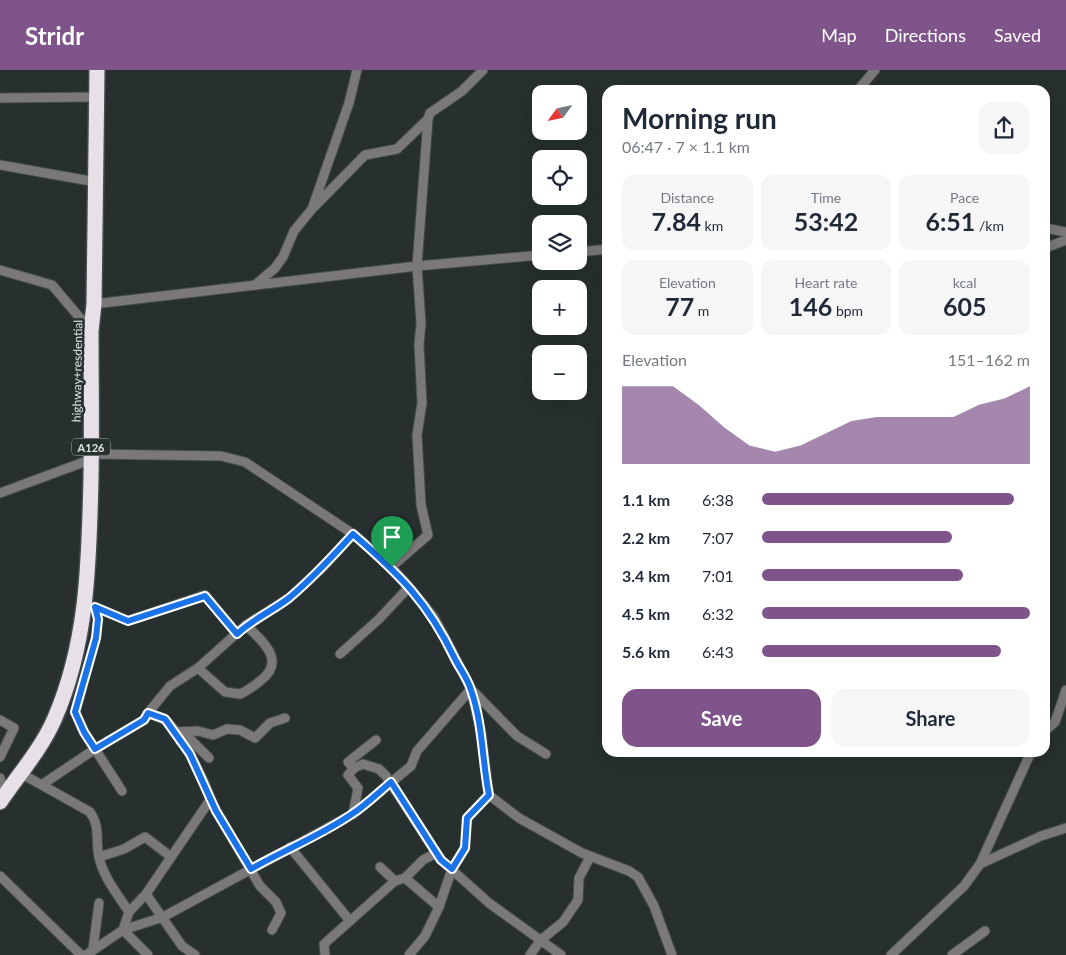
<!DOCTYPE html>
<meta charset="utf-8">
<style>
body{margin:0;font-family:Lato,sans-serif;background:#f6f6f7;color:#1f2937;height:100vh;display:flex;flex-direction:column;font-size:19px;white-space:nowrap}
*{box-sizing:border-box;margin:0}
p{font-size:16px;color:#747a83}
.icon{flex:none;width:28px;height:28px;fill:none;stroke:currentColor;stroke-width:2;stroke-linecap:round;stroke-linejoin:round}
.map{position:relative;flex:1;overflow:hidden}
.sheet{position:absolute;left:602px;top:15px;width:448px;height:672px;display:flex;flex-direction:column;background:#fff;border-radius:15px;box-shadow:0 5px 20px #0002}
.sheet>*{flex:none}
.needle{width:32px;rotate:237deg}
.buttons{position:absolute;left:532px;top:15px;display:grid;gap:10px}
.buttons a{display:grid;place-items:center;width:55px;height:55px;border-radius:10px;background:#fff;box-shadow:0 5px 20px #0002;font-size:25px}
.pin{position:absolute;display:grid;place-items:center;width:42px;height:42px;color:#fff;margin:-51px -21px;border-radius:50% 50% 50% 0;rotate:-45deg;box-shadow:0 0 5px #0007}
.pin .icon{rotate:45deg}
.round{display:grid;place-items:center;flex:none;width:52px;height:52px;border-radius:15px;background:#f6f6f7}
.head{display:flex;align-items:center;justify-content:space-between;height:85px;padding:0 20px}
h1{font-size:28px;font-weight:700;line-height:38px}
.metrics{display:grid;grid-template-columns:repeat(3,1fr);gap:8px;height:85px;padding:5px 20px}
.metrics div{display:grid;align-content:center;border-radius:12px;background:#f6f6f7;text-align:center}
.metrics b{font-size:25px;font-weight:700}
.metrics small{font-size:14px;font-weight:400}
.metrics p{font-size:14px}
.chart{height:140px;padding:10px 20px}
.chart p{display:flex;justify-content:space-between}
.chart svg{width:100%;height:90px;margin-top:5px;fill:#7f548a;opacity:.7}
.button{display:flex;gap:10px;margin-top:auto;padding:10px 20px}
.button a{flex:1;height:58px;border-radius:15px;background:#7f548a;color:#fff;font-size:20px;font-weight:700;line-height:58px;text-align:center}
.button a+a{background:#f6f6f7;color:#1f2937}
ul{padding:0 20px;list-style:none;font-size:16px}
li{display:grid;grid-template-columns:80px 60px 1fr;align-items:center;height:38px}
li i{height:12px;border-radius:6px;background:#7f548a}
header{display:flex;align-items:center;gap:30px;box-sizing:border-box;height:70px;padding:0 25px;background:#7f548a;color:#fff}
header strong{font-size:24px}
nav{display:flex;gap:28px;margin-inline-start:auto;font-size:18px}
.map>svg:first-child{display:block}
</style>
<header>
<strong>Stridr</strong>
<nav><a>Map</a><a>Directions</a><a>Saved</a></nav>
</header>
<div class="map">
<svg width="1066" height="885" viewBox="0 0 1066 885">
<rect width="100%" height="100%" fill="#272f2f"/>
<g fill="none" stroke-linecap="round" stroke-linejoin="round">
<defs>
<g id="street">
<polyline points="858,20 875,0"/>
<polyline points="0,28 96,27"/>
<polyline points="0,95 96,112"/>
<polyline points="315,136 365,85 397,79 428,49 430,43 462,21 483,0"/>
<polyline points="1045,158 1066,162"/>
<polyline points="1045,178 1066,170"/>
<polyline points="579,182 608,179"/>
<polyline points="0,200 52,215 91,261"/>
<polyline points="255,215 275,198 283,187 294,161 312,139 349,33 357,0"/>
<polyline points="94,234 417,196 541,185"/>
<polyline points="91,384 221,386 245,392 353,464 391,497 409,517 433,546 445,568 471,619 481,663 489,725 519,748 582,783 629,801 638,807 654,836 672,885"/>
<polyline points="0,423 92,389"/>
<polyline points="391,497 428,465 421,435 417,365 422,333 419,275 421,253 417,196 428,49"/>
<polyline points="85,534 95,537 98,549 96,568 75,642 84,662 122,721"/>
<polyline points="95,537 128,551 205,525 237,564"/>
<polyline points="340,584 379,549 409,517"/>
<path d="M198 598 225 622 240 624C247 621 254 616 260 611 287 591 263 572 246 555"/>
<polyline points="148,643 170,616 198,598 246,555 288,529 321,499 353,464"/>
<polyline points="0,650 14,658 0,687"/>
<polyline points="1045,661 1055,652 1066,620"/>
<polyline points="174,662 198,661 213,665 227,659 240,660 255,668 270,653 285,648"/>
<polyline points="180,671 188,667 209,688"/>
<polyline points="354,698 348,692 376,670"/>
<path d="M22 704 90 742C101 758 95 770 99 787 103 807 118 825 129 842L146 824 182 876 195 885"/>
<polyline points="0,708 5,725"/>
<path d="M43 714 95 679 144 650 148 643C154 645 161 647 166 651 179 661 207 713 210 730L260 816 276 832 281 843 272 860"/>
<polyline points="353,744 358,718 348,705 354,698 363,694 379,699 386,706 441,790 489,833 561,885"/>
<polyline points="290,777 350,851"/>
<polyline points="99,787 124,779 145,767 170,786"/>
<polyline points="980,794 1031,682"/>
<polyline points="380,797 395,811 405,808 439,837"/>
<polyline points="0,806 81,885"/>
<polyline points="405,808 423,790 436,783"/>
<polyline points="146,824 210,730"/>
<polyline points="129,842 123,860 148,885"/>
<polyline points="93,879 99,833"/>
<polyline points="86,885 123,860 163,847 353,744 411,696 417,681 471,619 517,666 546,684"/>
<polyline points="325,885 324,874 395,811"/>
<polyline points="409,885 425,866 439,837 452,799 465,778 467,748 489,725"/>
<polyline points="530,885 541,870 563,852 578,830 579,808 590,787"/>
<polyline points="891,885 964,816 980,794 1041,766 1066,758"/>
<polyline points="952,885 985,861"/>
</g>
<path id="highway" d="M0 732C19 704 40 681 54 650 88 573 89 491 91 408 92 359 91 310 91 261L94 234 97 0"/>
</defs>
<use href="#street" stroke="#444c4c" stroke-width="11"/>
<use href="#highway" stroke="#444c4c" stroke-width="18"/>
<use href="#street" stroke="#7b787a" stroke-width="9"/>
<use href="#highway" stroke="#e7e0e6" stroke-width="15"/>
</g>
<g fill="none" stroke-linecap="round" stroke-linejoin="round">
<defs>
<path id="route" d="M353 464C400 505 428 532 455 589 460 599 468 609 471 620 483 654 482 690 489 725L467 748 465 778 452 799 441 790 391 712C378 723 366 735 352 744 320 766 284 780 251 799L216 741 190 684 165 649 148 643 144 650 95 679 84 662 75 642 96 568 98 549 95 537 128 551 205 526 237 564C253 549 272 541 289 528 312 509 333 486 353 464Z"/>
</defs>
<use href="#route" stroke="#fff" stroke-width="10"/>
<use href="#route" stroke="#1a73e8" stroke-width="6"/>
</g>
<g text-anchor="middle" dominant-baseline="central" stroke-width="5" stroke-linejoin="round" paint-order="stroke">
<rect fill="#272f2f" stroke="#a8aeae" stroke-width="1" x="72" y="368.5" width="38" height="17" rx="4"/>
<g font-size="11" font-weight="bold" fill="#dfe4e4">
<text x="91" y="377">A126</text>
</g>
<g font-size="12" fill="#dfe4e4" stroke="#272f2f">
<text transform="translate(77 301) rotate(-89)">highway+resdential</text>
</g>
</g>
</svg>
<div class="buttons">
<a><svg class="needle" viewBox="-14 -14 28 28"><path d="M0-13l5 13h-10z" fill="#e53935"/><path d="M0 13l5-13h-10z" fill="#747a83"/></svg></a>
<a><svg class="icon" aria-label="locate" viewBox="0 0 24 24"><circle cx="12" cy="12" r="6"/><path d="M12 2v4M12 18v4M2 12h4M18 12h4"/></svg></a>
<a><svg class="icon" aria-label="layers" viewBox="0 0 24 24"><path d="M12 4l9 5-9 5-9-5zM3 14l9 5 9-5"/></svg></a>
<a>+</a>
<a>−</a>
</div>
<div class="pin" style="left:392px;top:497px;background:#1e9e55"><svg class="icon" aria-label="arrive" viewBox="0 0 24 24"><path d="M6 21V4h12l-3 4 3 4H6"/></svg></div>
<section class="sheet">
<div class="head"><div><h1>Morning run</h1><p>06:47 · 7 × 1.1 km</p></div><a class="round"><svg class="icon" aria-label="share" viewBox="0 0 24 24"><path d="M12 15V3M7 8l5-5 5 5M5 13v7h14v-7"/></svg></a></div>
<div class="metrics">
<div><p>Distance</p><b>7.84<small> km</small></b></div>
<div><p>Time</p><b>53:42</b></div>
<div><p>Pace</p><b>6:51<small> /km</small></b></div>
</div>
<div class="metrics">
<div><p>Elevation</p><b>77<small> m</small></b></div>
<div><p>Heart rate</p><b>146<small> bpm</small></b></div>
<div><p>kcal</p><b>605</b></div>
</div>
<div class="chart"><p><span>Elevation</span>151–162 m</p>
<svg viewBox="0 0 160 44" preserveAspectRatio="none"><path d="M0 44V6L10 6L20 6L30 15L40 26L50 35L60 38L70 35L80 29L90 23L100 21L110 21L120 21L130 21L140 15L150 12L160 6V44z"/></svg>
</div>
<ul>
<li><b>1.1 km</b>6:38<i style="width:94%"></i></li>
<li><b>2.2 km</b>7:07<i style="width:71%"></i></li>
<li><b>3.4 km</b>7:01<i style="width:75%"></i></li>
<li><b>4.5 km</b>6:32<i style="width:100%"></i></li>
<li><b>5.6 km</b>6:43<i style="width:89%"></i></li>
</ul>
<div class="button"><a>Save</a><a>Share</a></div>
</section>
</div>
